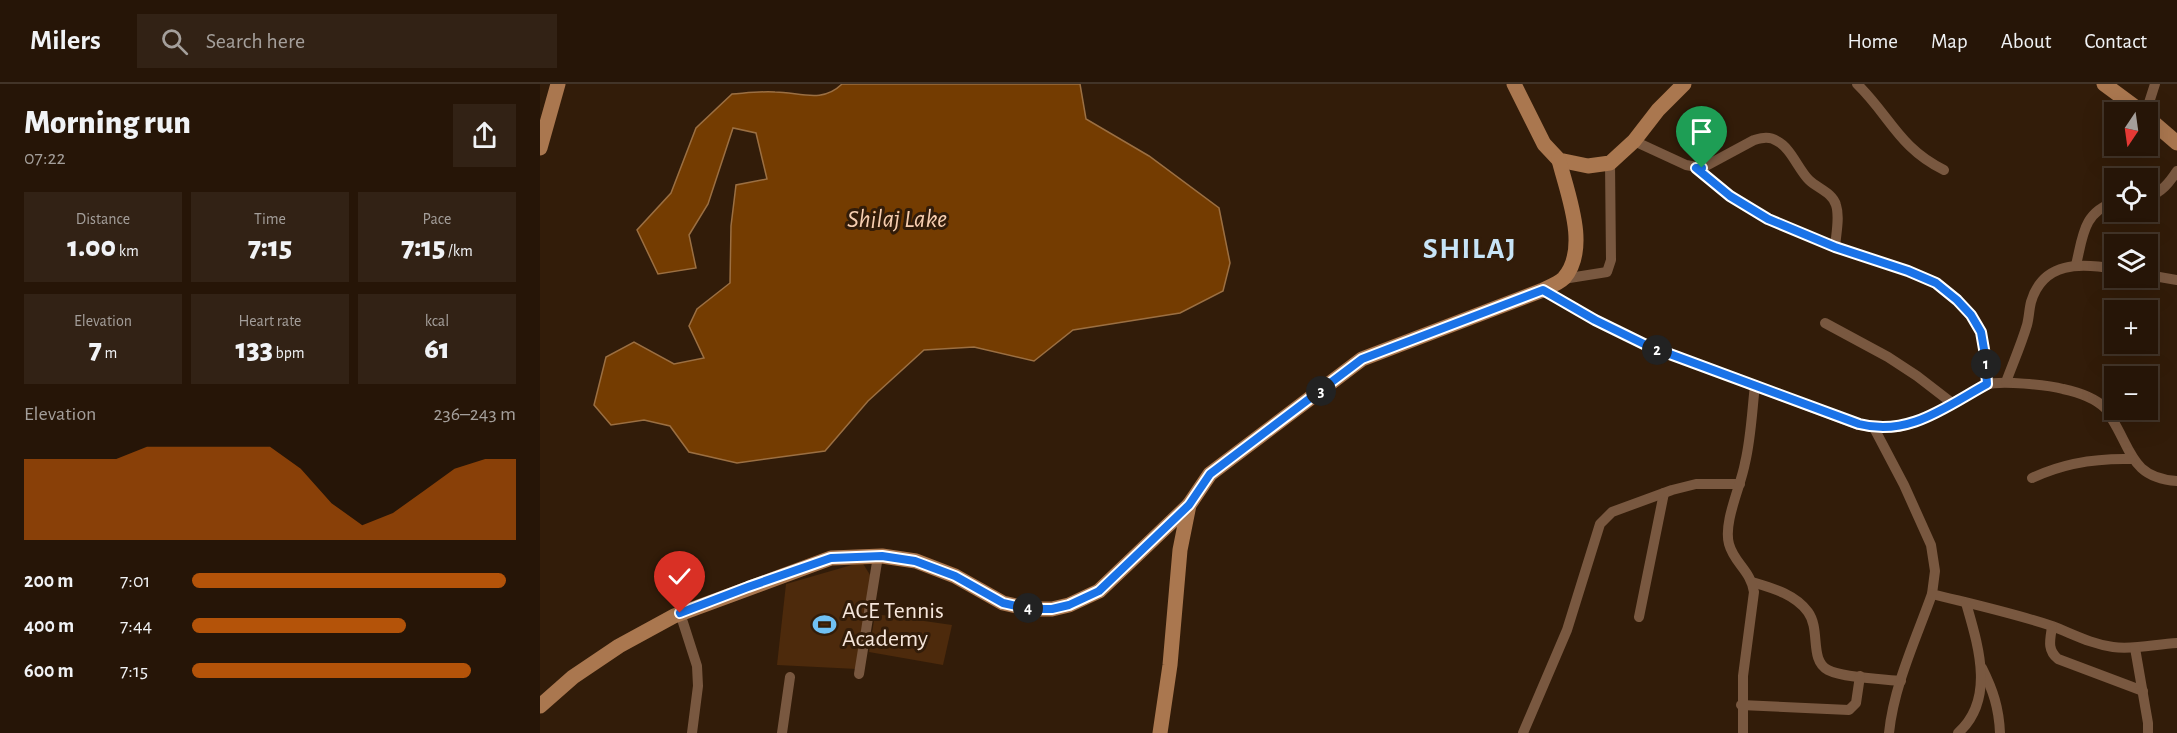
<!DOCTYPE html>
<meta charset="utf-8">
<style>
body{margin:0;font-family:"Alegreya Sans",sans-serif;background:#322215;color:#f1f3f6;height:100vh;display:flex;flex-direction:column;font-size:22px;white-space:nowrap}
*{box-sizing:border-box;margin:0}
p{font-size:20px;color:#a49f9b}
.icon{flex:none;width:33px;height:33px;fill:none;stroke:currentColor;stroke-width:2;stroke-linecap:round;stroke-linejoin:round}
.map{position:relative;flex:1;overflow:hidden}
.drawer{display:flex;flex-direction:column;background:#261507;width:540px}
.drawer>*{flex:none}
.needle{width:39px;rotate:193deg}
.tools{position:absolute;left:1564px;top:18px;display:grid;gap:12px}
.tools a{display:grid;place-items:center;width:54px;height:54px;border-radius:0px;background:#261507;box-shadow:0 6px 24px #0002,0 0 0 2px #423428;font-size:30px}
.pin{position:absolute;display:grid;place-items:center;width:51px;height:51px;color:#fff;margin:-62px -26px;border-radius:50% 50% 50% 0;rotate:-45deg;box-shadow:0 0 6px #0007}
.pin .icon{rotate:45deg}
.km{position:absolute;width:30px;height:30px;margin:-15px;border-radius:50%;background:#222;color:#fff;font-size:16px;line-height:30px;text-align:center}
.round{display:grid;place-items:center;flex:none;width:63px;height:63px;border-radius:0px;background:#322215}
.head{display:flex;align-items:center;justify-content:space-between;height:102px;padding:0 24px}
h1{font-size:33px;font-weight:800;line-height:45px}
.stats{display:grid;grid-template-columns:repeat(3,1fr);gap:9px;height:102px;padding:6px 24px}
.stats div{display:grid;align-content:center;border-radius:0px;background:#322215;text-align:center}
.stats b{font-size:30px;font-weight:800}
.stats small{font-size:16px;font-weight:400}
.stats p{font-size:16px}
.chart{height:168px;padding:12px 24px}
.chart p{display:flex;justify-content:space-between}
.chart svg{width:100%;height:108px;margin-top:6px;fill:#b45309;opacity:.7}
ul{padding:0 24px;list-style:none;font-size:20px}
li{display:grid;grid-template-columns:96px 72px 1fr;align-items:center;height:45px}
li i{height:15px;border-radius:8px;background:#b45309}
header{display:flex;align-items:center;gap:36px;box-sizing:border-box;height:84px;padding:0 30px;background:#261507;border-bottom:2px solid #423428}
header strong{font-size:28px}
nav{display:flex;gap:33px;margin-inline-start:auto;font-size:21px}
.search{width:420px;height:54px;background:#322215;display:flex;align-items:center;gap:15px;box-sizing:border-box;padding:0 21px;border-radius:0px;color:#a49f9b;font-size:22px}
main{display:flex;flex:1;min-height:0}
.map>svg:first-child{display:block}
</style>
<header>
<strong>Milers</strong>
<div class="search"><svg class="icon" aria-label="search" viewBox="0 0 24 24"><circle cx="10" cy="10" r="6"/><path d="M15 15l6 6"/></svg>Search here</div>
<nav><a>Home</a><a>Map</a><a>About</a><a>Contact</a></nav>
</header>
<main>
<section class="drawer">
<div class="head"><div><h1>Morning run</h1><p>07:22</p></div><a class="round"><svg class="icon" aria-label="share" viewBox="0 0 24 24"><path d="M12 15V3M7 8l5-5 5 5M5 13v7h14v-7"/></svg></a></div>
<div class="stats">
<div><p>Distance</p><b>1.00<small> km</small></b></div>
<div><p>Time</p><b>7:15</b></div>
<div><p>Pace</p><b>7:15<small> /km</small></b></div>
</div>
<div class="stats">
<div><p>Elevation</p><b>7<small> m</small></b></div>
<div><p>Heart rate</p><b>133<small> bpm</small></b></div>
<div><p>kcal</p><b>61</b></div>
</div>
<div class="chart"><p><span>Elevation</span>236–243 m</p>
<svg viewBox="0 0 160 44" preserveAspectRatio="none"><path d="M0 44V11L10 11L20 11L30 11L40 6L50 6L60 6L70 6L80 6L90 15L100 29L110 38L120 33L130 24L140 15L150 11L160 11V44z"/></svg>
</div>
<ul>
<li><b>200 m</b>7:01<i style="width:97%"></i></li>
<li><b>400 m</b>7:44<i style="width:66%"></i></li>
<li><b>600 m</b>7:15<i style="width:86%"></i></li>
</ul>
</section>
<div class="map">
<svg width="1637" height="649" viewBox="0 0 1637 649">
<rect width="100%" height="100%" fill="#321c09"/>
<g fill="#4d2a0c">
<polygon points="322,478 335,499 317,585 237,581 246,500"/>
<polygon points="335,530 412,541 403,581 329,568"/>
</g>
<path fill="#743c01" stroke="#9b6f42" stroke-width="1.5" d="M302 0H540L546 35 609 72 679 124 690 179 683 207 640 229 533 246 494 277 434 263 384 266 328 317 285 367 197 379 149 368 130 342 104 336 71 341 54 321 66 273 94 258 134 280 164 274 149 242 157 225 190 199 191 142 196 101 227 95 216 49 193 44 168 120 149 151 156 184 118 190 97 146 131 109 156 44 192 10C206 9 221 7 235 8 259 8 282 20 302 0Z"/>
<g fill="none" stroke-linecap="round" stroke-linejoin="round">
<g stroke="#795840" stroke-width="10">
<path d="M1317 0C1350 32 1359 64 1404 86"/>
<polyline points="1606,28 1615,0"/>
<path d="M1094 57 1146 81 1162 84 1214 56C1222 54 1229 52 1237 57 1251 64 1258 85 1269 96 1277 104 1293 109 1296 121 1300 133 1296 150 1295 163"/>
<polyline points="1156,84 1190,112 1228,135 1295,163 1368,187 1397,199 1417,216 1431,231 1441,248 1445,271 1447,300"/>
<path d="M1608 113C1622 108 1629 99 1637 87"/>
<path d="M1536 181C1543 152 1543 128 1575 118"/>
<polyline points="1608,191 1637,196"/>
<polyline points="1023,195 1067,188 1071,176 1070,79"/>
<path d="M1003 206 1055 236 1108 262 1319 341C1364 352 1388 332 1426 312 1432 308 1439 303 1446 301 1459 296 1509 301 1523 305 1537 308 1554 313 1565 324 1567 326 1570 332 1572 335 1592 367 1592 394 1637 397"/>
<polyline points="1285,239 1348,273 1377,292 1412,319"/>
<path d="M1466 298C1473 279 1481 261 1487 241 1489 234 1489 226 1491 218 1503 177 1541 179 1575 185"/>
<path d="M1334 344 1364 401 1391 461 1395 487 1392 510C1432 520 1473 529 1512 542 1533 550 1551 560 1573 563 1594 566 1616 560 1637 559"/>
<path d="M1492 394C1523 379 1557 374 1592 375"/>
<path d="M1212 498C1232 504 1255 510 1268 528 1281 546 1269 576 1288 586 1304 594 1342 595 1361 597"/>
<polyline points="140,529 157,582 158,602 152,649"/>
<polyline points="1099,533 1124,409"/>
<path d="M1512 543C1510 556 1507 566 1518 575L1603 607"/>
<polyline points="1595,564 1608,639 1608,649"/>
<path d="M1442 584C1453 606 1459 624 1460 649"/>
<polyline points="319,590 338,472"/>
<polyline points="1201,621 1309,626 1316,619 1320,592"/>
<polyline points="242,649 250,593"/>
<polyline points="983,649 1027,546 1060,440 1072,428 1132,406 1156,400 1200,400"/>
<path d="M1203 649V592L1214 508C1211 487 1194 479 1189 460 1183 438 1201 402 1205 379 1211 354 1212 327 1215 301"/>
<path d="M1349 649C1354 601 1376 555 1392 510"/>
<path d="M1418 649C1456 615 1438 561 1426 519"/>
</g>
<g stroke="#aa774f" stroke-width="15">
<polyline points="974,0 1004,60 1019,76 1048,82 1070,79 1094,57 1118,26 1144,0"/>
<polyline points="1564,0 1602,28"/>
<polyline points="1608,34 1637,59"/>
<polyline points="0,64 18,0"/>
<polyline points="0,622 33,593 79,562 134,532 291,474 342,472 376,477 415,492 463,519 490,525 512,525 529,521 559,507 649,421"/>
<path d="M620 649 630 581 640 466 649 421 670 390 822 275 1003 206C1009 203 1019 199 1024 194 1050 164 1027 109 1019 76"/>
</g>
</g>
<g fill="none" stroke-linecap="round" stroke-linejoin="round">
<defs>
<path id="route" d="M140 529 208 503 291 474 342 472 375 477 415 492 463 519 490 525H512L529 521 559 507 649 421 670 390 822 275 1003 206 1055 236 1108 262 1319 340C1369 353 1405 323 1447 300L1445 271 1441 248 1431 231 1417 216 1396 199 1368 187 1295 163 1228 135 1190 112 1156 84H1162"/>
</defs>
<use href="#route" stroke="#fff" stroke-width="12"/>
<use href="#route" stroke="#1a73e8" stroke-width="8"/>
</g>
<defs>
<symbol id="stadium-bare" viewBox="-9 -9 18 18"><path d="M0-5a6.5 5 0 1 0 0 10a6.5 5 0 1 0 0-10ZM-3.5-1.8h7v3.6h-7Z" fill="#70c1f4" stroke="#321c09" stroke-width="2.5" paint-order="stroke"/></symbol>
</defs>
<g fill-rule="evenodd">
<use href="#stadium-bare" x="268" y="524" width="33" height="33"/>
</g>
<g text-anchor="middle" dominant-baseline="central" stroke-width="6" stroke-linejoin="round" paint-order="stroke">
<g font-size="24" fill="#f6e6db" stroke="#321c09" text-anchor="start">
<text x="302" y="527">ACE Tennis<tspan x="302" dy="28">Academy</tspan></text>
</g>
<g font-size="26" font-style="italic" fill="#f7ceb0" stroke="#321c09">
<text x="357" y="135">Shilaj Lake</text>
</g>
<g font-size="30" font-weight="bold" letter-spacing="1.5" fill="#c7e4f7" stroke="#321c09">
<text x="930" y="165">SHILAJ</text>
</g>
</g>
</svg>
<div class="tools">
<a><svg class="needle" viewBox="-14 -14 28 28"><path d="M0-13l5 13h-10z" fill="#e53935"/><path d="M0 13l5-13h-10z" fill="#a49f9b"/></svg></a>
<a><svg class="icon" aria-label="locate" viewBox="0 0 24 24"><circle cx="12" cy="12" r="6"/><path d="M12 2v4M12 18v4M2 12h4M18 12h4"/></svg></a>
<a><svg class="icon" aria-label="layers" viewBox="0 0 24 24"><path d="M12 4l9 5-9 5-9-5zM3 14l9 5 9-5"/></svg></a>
<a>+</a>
<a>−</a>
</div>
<div class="pin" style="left:1162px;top:84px;background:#1e9e55"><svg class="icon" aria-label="arrive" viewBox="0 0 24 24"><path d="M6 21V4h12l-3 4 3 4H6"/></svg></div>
<div class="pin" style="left:140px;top:529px;background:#d93025"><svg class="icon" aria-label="check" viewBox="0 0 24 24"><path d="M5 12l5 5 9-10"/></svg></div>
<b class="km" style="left:1446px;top:280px">1</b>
<b class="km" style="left:1117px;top:266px">2</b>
<b class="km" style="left:781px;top:307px">3</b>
<b class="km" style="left:488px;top:524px">4</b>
</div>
</main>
